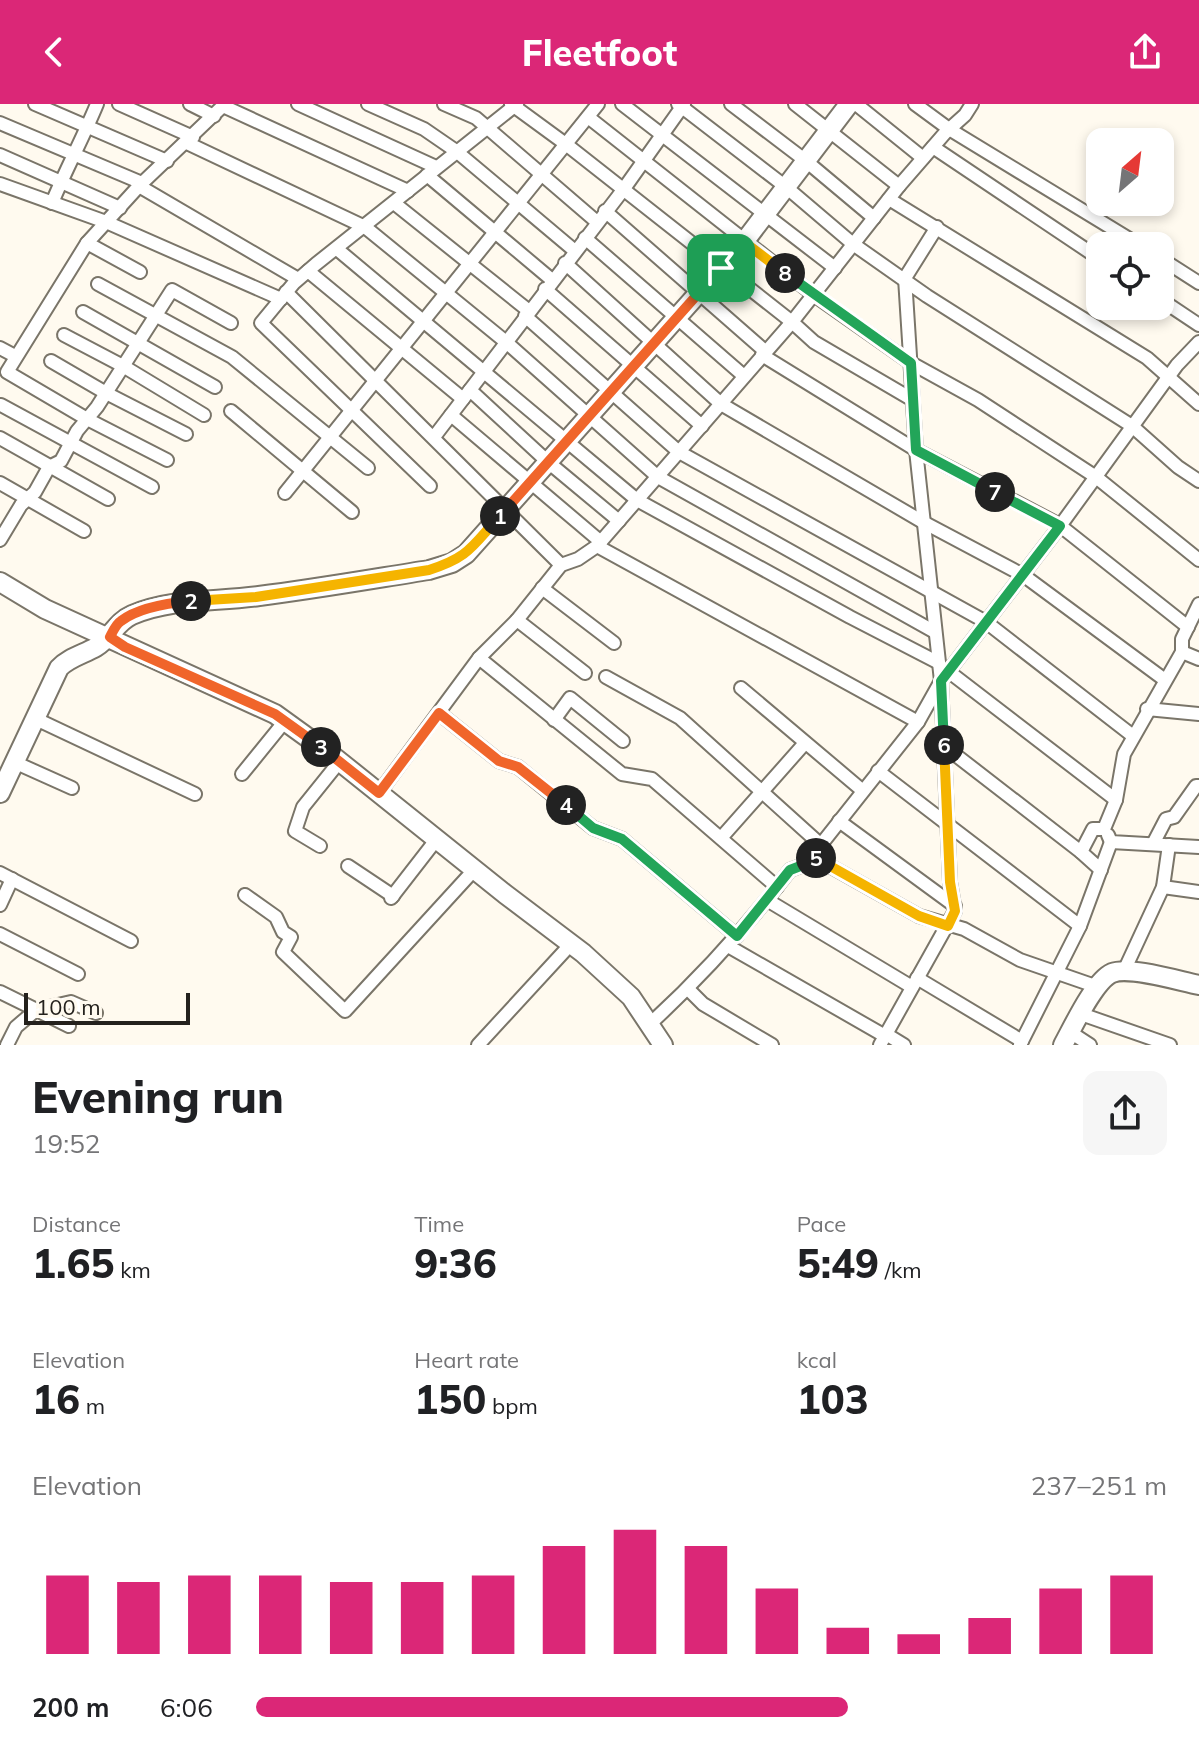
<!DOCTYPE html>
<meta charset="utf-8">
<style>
body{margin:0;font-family:Mulish,sans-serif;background:#f6f6f6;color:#202124;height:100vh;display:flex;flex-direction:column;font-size:30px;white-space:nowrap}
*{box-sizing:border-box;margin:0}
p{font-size:26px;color:#757577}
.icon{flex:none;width:44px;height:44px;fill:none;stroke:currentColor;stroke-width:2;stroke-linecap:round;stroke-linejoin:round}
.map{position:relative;height:941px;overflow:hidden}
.sheet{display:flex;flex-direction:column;background:#fff;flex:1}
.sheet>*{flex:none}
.needle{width:52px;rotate:28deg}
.buttons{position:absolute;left:1086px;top:24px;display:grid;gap:16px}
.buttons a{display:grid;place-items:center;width:88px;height:88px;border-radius:16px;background:#fff;box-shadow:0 4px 12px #0003;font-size:40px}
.scale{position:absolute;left:24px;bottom:20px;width:166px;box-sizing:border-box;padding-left:8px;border:4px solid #24211d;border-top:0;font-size:22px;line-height:28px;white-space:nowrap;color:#24211d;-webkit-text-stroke:6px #fffaef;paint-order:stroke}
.pin{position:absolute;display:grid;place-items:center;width:68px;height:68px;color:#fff;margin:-34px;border-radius:16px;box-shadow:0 4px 12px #0006}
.km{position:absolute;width:40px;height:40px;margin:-20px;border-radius:50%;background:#222;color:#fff;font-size:22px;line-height:40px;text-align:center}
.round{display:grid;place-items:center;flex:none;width:84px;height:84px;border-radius:16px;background:#f6f6f6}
.overview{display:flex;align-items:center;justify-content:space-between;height:136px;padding:0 32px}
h1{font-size:44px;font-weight:800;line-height:60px}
.stats{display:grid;grid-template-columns:repeat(3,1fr);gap:12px;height:136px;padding:8px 32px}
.stats div{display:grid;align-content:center}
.stats b{font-size:40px;font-weight:800}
.stats small{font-size:22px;font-weight:400}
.stats p{font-size:22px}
.chart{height:224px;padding:16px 32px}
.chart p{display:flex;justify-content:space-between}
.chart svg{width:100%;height:144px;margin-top:8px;stroke:#db2777;stroke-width:6}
ul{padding:0 32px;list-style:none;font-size:26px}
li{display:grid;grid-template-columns:128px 96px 1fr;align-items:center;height:60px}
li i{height:20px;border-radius:10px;background:#db2777}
header{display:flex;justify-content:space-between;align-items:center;height:104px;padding:0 32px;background:#db2777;color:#fff;font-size:36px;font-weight:800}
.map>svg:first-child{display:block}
</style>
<header><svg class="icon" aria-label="back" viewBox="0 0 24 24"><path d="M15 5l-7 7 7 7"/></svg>Fleetfoot<svg class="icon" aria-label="share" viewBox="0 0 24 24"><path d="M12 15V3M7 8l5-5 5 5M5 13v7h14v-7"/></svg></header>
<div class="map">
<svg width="1199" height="941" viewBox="0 0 1199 941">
<rect width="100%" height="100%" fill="#fffaef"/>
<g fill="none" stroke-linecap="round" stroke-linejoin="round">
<defs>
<g id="street">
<polyline points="35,0 167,57"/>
<polyline points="119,0 193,33"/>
<polyline points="190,0 214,12"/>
<polyline points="298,0 436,63"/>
<polyline points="368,0 424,25 456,47 575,147"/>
<polyline points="444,0 476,14 597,118"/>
<polyline points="511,0 567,41 792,218 814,238 913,296"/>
<polyline points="622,0 835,164"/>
<polyline points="678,0 786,83 853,140 927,192 1132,322 1178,363 1199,377"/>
<polyline points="731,0 806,57 874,114"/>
<polyline points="795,0 899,82"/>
<polyline points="856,0 923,54"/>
<polyline points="915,0 949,25 1141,142"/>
<polyline points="223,2 408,87"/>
<polyline points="588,13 814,191 911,259 978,296 1096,373 1199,456"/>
<polyline points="0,19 142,79"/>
<polyline points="187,39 365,123 506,238 658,373 935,528"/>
<polyline points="933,43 1100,155"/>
<polyline points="0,51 120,104"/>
<polyline points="427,71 552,176"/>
<polyline points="0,80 106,118 281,195"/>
<polyline points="139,82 298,175"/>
<polyline points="889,95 1147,254 1199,300"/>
<path d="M52 99C66 65 83 34 97 0"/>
<polyline points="394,99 529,207"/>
<polyline points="605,107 766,248"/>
<polyline points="585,134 744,272"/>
<polyline points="87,139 140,168"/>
<polyline points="337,145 637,396 850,513 939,559"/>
<polyline points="1160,154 1199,179"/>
<polyline points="565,159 721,300 923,418 1023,471 1165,576"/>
<polyline points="308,167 463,295"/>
<polyline points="98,180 232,253 368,364"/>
<polyline points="545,185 702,322"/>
<polyline points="286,188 561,461"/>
<polyline points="1160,195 1199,221"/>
<polyline points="83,208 215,283"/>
<polyline points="525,212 679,348 986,518 1133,632"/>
<polyline points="64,231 123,262 204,311"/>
<polyline points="0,244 15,252"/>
<polyline points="762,251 916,346 1058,420 1188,523"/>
<polyline points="51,257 106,289 186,330"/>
<polyline points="470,286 548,358 619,417"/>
<polyline points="1,301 152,383"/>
<polyline points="231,307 352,408"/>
<polyline points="451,311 601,438"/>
<polyline points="434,333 623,86 684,0"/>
<polyline points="0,334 108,395"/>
<polyline points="167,356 87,315 7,268 87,139 139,82 225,0"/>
<polyline points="0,379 84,427"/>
<polyline points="430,382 261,219 294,179 316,160 517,0"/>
<polyline points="285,389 598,0"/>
<polyline points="0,436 21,401 35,388 49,363 61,357 77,327 97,303 172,186 231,219"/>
<polyline points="597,442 918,618"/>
<polyline points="542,484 614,539"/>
<polyline points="517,516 585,569"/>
<polyline points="1182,548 1199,555"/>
<polyline points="479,554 622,670 652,675 777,783"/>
<polyline points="948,567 1116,696"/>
<polyline points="606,573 680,614 821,741"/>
<polyline points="741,584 863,687"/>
<polyline points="1147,605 1199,610"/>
<polyline points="439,609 499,657 518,663 593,724 622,735 737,832"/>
<polyline points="36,615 195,690"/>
<polyline points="554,616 570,594 623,637"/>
<polyline points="944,642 1081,748 1101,766"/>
<polyline points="14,658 72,684"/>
<polyline points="878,667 1080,822"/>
<polyline points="242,670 285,617"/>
<polyline points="379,689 479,554 517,516 561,461 578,455 597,442 792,218 899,82 945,29 965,11 972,0"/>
<polyline points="839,717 955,802"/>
<polyline points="1108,731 1111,738 1199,743"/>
<polyline points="721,734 805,639"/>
<polyline points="1153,740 1166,715 1174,713 1196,682 1199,682"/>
<polyline points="320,742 295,727 303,703 340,657"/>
<polyline points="1081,748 1093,725 1104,725 1116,696 1124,650 1182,548 1182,535 1199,500"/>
<polyline points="812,752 919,812 964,825 1020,856 1098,883"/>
<polyline points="348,762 393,792"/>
<polyline points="0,769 131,837"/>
<polyline points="1163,783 1199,788"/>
<polyline points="245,791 276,813 283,828 291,833 283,848 345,907 474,766"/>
<polyline points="391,794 436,736"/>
<polyline points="767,796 912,883"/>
<polyline points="0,801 12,775"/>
<polyline points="0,830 78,870"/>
<polyline points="728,842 885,932"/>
<polyline points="1124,867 1163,783 1169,741"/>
<polyline points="917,874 1022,937"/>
<polyline points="688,885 703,900 772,941"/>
<polyline points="0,888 69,922"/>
<polyline points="1081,910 1170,941"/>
<path d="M651 919C702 872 748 821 790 766L803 761 812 752 918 618 941 577 1060 422 1177 261 1199 238"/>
<polyline points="1070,928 1090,941"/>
<polyline points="886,930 904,941"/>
<polyline points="7,941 16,923 36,906 71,898 96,909"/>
<polyline points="478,941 571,840"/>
<polyline points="880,941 955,807 950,778 941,577 916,346 905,174 937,123"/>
<polyline points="1020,941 1080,822 1111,738"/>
</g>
<g id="secondary">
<polyline points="0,478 45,505 275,610 329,649 505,790 583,849 631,893 663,941"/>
<path d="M0 689 59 564C68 554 84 550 96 543 111 534 116 518 132 511 173 494 215 498 259 492 315 485 372 475 429 466L452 459 466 450 744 138 849 0"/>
<path d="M1063 941C1073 923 1094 877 1112 869 1130 862 1179 877 1199 881"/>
</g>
</defs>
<use href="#street" stroke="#7a7569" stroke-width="16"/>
<use href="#secondary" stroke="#7a7569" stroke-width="22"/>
<use href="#street" stroke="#fff" stroke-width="12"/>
<use href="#secondary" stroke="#fff" stroke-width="18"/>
</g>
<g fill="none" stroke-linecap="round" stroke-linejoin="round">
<defs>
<polyline id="split-1" points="500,412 721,164"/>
<path id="split-2" d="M191 497 256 493 429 466C470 453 472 442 500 412"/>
<path id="split-3" d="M191 497C169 499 139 503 121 517 116 520 113 527 110 533L125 543 275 610 321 643"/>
<polyline id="split-4" points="321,643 379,689 439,609 499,657 518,663 566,701"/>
<polyline id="split-5" points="566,701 593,724 622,735 737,832 790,766 803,761 812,752 816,754"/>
<polyline id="split-6" points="816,754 919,812 948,822 955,807 950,778 944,641"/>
<polyline id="split-7" points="944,641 941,577 1060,422 995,388"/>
<polyline id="split-8" points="785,169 911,259 916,346 995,388"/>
<polyline id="split-9" points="721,164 744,138 785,169"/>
</defs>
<use href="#split-1" stroke="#fff" stroke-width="16"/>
<use href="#split-2" stroke="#fff" stroke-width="16"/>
<use href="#split-3" stroke="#fff" stroke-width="16"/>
<use href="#split-4" stroke="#fff" stroke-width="16"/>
<use href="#split-5" stroke="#fff" stroke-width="16"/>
<use href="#split-6" stroke="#fff" stroke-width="16"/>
<use href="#split-7" stroke="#fff" stroke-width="16"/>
<use href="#split-8" stroke="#fff" stroke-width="16"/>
<use href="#split-9" stroke="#fff" stroke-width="16"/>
<use href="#split-1" stroke="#f0652b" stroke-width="10"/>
<use href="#split-2" stroke="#f5b400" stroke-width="10"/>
<use href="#split-3" stroke="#f0652b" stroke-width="10"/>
<use href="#split-4" stroke="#f0652b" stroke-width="10"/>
<use href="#split-5" stroke="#22a559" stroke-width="10"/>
<use href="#split-6" stroke="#f5b400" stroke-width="10"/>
<use href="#split-7" stroke="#22a559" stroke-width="10"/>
<use href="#split-8" stroke="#22a559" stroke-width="10"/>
<use href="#split-9" stroke="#f5b400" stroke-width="10"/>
</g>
</svg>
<div class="buttons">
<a><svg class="needle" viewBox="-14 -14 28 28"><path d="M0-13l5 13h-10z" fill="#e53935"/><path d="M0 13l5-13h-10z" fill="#757577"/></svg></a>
<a><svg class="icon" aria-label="locate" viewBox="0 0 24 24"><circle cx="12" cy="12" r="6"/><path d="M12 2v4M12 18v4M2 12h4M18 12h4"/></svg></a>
</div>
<div class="scale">100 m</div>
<div class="pin" style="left:721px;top:164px;background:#1e9e55"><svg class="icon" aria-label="arrive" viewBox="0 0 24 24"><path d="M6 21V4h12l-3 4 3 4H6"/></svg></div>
<b class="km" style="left:500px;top:412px">1</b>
<b class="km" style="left:191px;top:497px">2</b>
<b class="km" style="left:321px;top:643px">3</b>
<b class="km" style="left:566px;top:701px">4</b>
<b class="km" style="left:816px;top:754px">5</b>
<b class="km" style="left:944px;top:641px">6</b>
<b class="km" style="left:995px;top:388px">7</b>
<b class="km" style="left:785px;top:169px">8</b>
</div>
<section class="sheet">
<div class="overview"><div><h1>Evening run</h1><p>19:52</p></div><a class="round"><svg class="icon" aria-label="share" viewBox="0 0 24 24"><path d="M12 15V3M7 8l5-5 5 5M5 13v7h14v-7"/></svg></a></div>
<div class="stats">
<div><p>Distance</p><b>1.65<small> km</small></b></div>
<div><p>Time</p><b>9:36</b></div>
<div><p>Pace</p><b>5:49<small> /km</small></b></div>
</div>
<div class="stats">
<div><p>Elevation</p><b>16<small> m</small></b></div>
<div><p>Heart rate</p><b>150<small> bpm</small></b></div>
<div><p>kcal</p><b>103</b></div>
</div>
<div class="chart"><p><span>Elevation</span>237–251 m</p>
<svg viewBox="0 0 160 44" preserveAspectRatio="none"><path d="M5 44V20M15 44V22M25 44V20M35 44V20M45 44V22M55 44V22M65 44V20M75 44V11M85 44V6M95 44V11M105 44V24M115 44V36M125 44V38M135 44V33M145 44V24M155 44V20"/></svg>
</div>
<ul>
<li><b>200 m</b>6:06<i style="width:65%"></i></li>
</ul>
</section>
